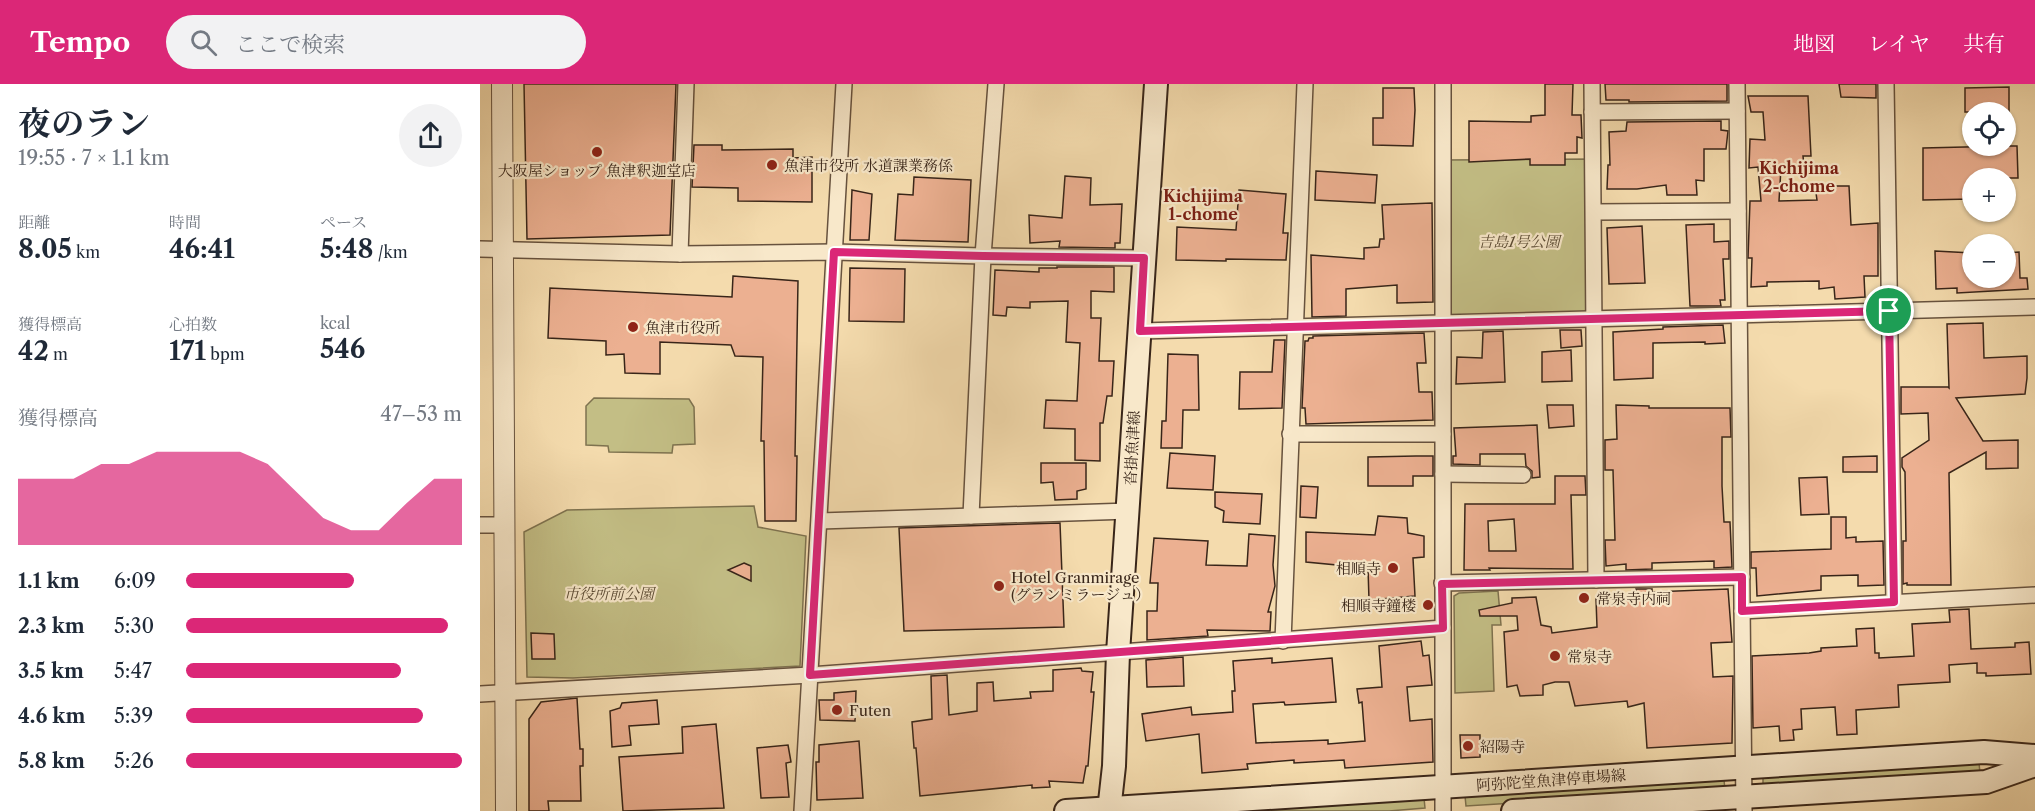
<!DOCTYPE html>
<html lang="ja">
<meta charset="utf-8">
<style>
body{margin:0;font-family:"Libre Caslon Text","Noto Serif JP",serif;background:#f2f2f3;color:#1f2937;height:100vh;display:flex;flex-direction:column;font-size:22px;white-space:nowrap}
*{box-sizing:border-box;margin:0}
p{font-size:20px;color:#747a83}
.icon{flex:none;width:33px;height:33px;fill:none;stroke:currentColor;stroke-width:2;stroke-linecap:round;stroke-linejoin:round}
.map{position:relative;flex:1;overflow:hidden}
.details{display:flex;flex-direction:column;background:#fff;width:480px}
.details>*{flex:none}
.controls{position:absolute;left:1482px;top:18px;display:grid;gap:12px}
.controls a{display:grid;place-items:center;width:54px;height:54px;border-radius:50%;background:#fff;box-shadow:0 2px 4px #0004;font-size:30px}
.pin{position:absolute;display:grid;place-items:center;width:51px;height:51px;color:#fff;margin:-26px;border:3px solid #fff;border-radius:50%;box-shadow:0 2px 6px #0007}
.round{display:grid;place-items:center;flex:none;width:63px;height:63px;border-radius:32px;background:#f2f2f3}
.overview{display:flex;align-items:center;justify-content:space-between;height:102px;padding:0 18px}
h1{font-size:33px;font-weight:700;line-height:45px}
.figures{display:grid;grid-template-columns:repeat(3,1fr);gap:9px;height:102px;padding:6px 18px}
.figures div{display:grid;align-content:center}
.figures b{font-size:26px;font-weight:700}
.figures small{font-size:16px;font-weight:400}
.figures p{font-size:16px}
.chart{height:168px;padding:12px 18px}
.chart p{display:flex;justify-content:space-between}
.chart svg{width:100%;height:108px;margin-top:6px;fill:#db2777;opacity:.7}
ul{padding:0 18px;list-style:none;font-size:20px}
li{display:grid;grid-template-columns:96px 72px 1fr;align-items:center;height:45px}
li i{height:15px;border-radius:8px;background:#db2777}
header{display:flex;align-items:center;gap:36px;box-sizing:border-box;height:84px;padding:0 30px;background:#db2777;color:#fff}
header strong{font-size:28px}
nav{display:flex;gap:33px;margin-inline-start:auto;font-size:21px}
.search{width:420px;height:54px;background:#f2f2f3;display:flex;align-items:center;gap:15px;box-sizing:border-box;padding:0 21px;border-radius:33px;color:#747a83;font-size:22px}
main{display:flex;flex:1;min-height:0}
.map>svg:first-child{display:block}
</style>
<header>
<strong>Tempo</strong>
<div class="search"><svg class="icon" aria-label="search" viewBox="0 0 24 24"><circle cx="10" cy="10" r="6"/><path d="M15 15l6 6"/></svg>ここで検索</div>
<nav><a>地図</a><a>レイヤ</a><a>共有</a></nav>
</header>
<main>
<section class="details">
<div class="overview"><div><h1>夜のラン</h1><p>19:55 · 7 × 1.1 km</p></div><a class="round"><svg class="icon" aria-label="share" viewBox="0 0 24 24"><path d="M12 15V3M7 8l5-5 5 5M5 13v7h14v-7"/></svg></a></div>
<div class="figures">
<div><p>距離</p><b>8.05<small> km</small></b></div>
<div><p>時間</p><b>46:41</b></div>
<div><p>ペース</p><b>5:48<small> /km</small></b></div>
</div>
<div class="figures">
<div><p>獲得標高</p><b>42<small> m</small></b></div>
<div><p>心拍数</p><b>171<small> bpm</small></b></div>
<div><p>kcal</p><b>546</b></div>
</div>
<div class="chart"><p><span>獲得標高</span>47–53 m</p>
<svg viewBox="0 0 160 44" preserveAspectRatio="none"><path d="M0 44V17L10 17L20 17L30 11L40 11L50 6L60 6L70 6L80 6L90 11L100 22L110 33L120 38L130 38L140 27L150 17L160 17V44z"/></svg>
</div>
<ul>
<li><b>1.1 km</b>6:09<i style="width:61%"></i></li>
<li><b>2.3 km</b>5:30<i style="width:95%"></i></li>
<li><b>3.5 km</b>5:47<i style="width:78%"></i></li>
<li><b>4.6 km</b>5:39<i style="width:86%"></i></li>
<li><b>5.8 km</b>5:26<i style="width:100%"></i></li>
</ul>
</section>
<div class="map">
<svg width="1555" height="727" viewBox="0 0 1555 727">
<rect width="100%" height="100%" fill="#f4dbad"/>
<filter id="stains"><feTurbulence type="fractalNoise" baseFrequency=".00333" numOctaves="4"/><feColorMatrix values="0 0 0 0 .2 0 0 0 0 .09 0 0 0 0 .02 0 0 0 .5 -.17"/></filter>
<radialGradient id="worn" r=".72"><stop offset=".6" stop-color="#630" stop-opacity="0"/><stop offset="1" stop-color="#630" stop-opacity=".3"/></radialGradient>
<g fill="#c3be85" stroke="#7e724f" stroke-width="1.5">
<polygon points="1113,75 1115,235 963,239 963,76"/>
<polygon points="114,314 209,315 214,323 215,360 193,361 192,369 129,368 128,362 106,361 106,322"/>
<polygon points="274,422 278,443 326,452 320,582 93,594 47,593 44,448 87,426"/>
<polygon points="1018,507 1021,541 1012,541 1014,607 975,609 974,512 979,509"/>
<polygon points="1499,679 1500,689 1283,702 1283,690"/>
<polygon points="1244,696 1245,706 986,722 985,712"/>
<polygon points="944,714 945,724 909,727 739,727"/>
</g>
<g fill="#ecb091" stroke="#382519" stroke-width="1.5" fill-rule="evenodd">
<polygon points="44,0 196,0 190,151 47,155"/>
<polygon points="1065,0 1093,0 1092,31 1101,31 1102,54 1097,53 1097,69 1085,69 1085,81 1050,81 1050,75 989,78 989,37 1051,38 1051,32 1065,31"/>
<polygon points="1125,0 1247,0 1247,17 1149,18 1149,16 1126,16"/>
<polygon points="1359,0 1396,0 1396,14 1361,13"/>
<polygon points="1529,3 1529,28 1485,28 1485,4"/>
<polygon points="903,4 934,4 935,26 933,62 893,61 893,34 903,34"/>
<polygon points="1268,12 1328,12 1331,72 1323,72 1324,82 1301,84 1299,117 1337,116 1335,102 1369,102 1371,141 1398,139 1398,192 1384,192 1385,213 1355,215 1354,203 1339,205 1339,197 1287,198 1287,202 1271,203 1272,174 1268,174 1270,117 1281,117 1278,83 1269,84 1270,55 1285,56 1283,28 1271,28"/>
<polygon points="1241,37 1241,46 1248,47 1246,65 1224,65 1224,97 1216,96 1217,111 1187,111 1186,101 1157,105 1127,105 1128,81 1130,81 1129,48 1146,47 1147,38"/>
<polygon points="214,61 242,61 242,66 313,65 313,74 332,73 332,118 258,117 258,104 212,103"/>
<polygon points="1527,62 1537,62 1538,94 1492,94 1492,115 1443,116 1443,64"/>
<polygon points="836,87 897,91 895,119 835,116"/>
<polygon points="585,92 611,94 610,121 642,120 640,159 635,159 635,164 579,163 580,157 550,159 549,131 582,134"/>
<polygon points="434,93 491,96 488,158 415,156 418,110 433,111"/>
<polygon points="372,106 392,110 389,156 370,156"/>
<polygon points="759,106 806,110 803,149 808,149 806,176 746,175 746,177 696,176 697,143 756,146"/>
<polygon points="952,119 953,218 917,219 917,201 866,205 866,232 832,233 831,171 884,175 884,164 899,163 900,155 904,155 902,121"/>
<polygon points="1234,140 1234,158 1249,157 1249,175 1243,175 1245,216 1240,216 1241,222 1210,222 1206,141"/>
<polygon points="1162,142 1165,199 1129,200 1127,144"/>
<polygon points="1455,167 1492,169 1492,194 1526,194 1526,169 1539,168 1540,194 1547,194 1548,205 1477,209 1477,204 1456,205"/>
<polygon points="577,183 634,183 634,208 611,207 611,234 621,234 619,277 634,277 632,312 627,312 623,339 620,339 620,377 595,376 595,345 564,344 566,316 597,317 600,259 586,258 588,217 550,218 550,224 527,223 526,232 513,231 515,186 559,188 559,184 577,184"/>
<polygon points="370,184 425,185 424,238 369,237"/>
<polygon points="253,192 318,197 315,372 317,372 316,437 285,437 284,357 281,357 283,273 255,272 251,261 180,258 180,290 145,289 144,270 126,271 126,257 68,254 70,204 252,213"/>
<polygon points="1503,239 1504,274 1547,272 1547,294 1545,310 1476,314 1503,357 1538,356 1538,384 1506,385 1506,368 1469,389 1471,501 1427,501 1427,499 1423,500 1423,457 1426,457 1425,388 1422,383 1422,374 1449,356 1448,329 1421,330 1421,303 1468,303 1469,304 1467,240"/>
<polygon points="1243,241 1245,259 1225,260 1225,258 1173,259 1173,294 1134,296 1133,248 1183,245 1183,243"/>
<polygon points="1080,246 1101,246 1102,262 1081,264"/>
<polygon points="1023,247 1025,298 976,300 977,273 1002,274 1003,248"/>
<polygon points="944,249 946,279 937,279 939,308 952,308 953,336 826,340 825,324 822,324 825,257 828,257 829,254 833,254 833,252"/>
<polygon points="794,256 805,256 802,324 759,325 760,288 792,288"/>
<polygon points="1091,266 1092,297 1062,298 1062,268"/>
<polygon points="688,270 718,271 719,326 703,326 702,364 681,364 682,337 686,337"/>
<polygon points="1067,321 1093,321 1094,342 1069,344"/>
<polygon points="1136,321 1169,322 1169,324 1250,324 1251,353 1242,353 1242,402 1244,438 1250,438 1252,483 1234,484 1234,477 1172,479 1172,485 1146,486 1146,480 1126,482 1125,456 1135,456 1133,386 1125,386 1125,356 1137,355"/>
<polygon points="1057,341 1060,393 1052,394 1052,387 1046,382 1045,370 1000,370 1000,381 973,380 973,372 976,372 974,344"/>
<polygon points="690,369 735,372 733,406 687,404"/>
<polygon points="936,372 953,372 953,392 933,392 933,402 888,402 888,373"/>
<polygon points="1397,372 1397,388 1363,388 1363,373"/>
<polygon points="561,379 606,379 606,405 597,407 597,415 575,416 573,398 561,399"/>
<path d="M1075 392H1105L1106 411H1091L1093 485 1009 484 1010 486H984L985 420H1075ZM1034 435 1036 467H1009L1008 437Z"/>
<polygon points="1347,393 1349,430 1321,431 1319,394"/>
<polygon points="821,402 838,403 836,434 820,433"/>
<polygon points="735,408 782,410 780,440 743,438 744,427 735,423"/>
<polygon points="898,432 927,434 928,449 944,452 944,473 933,474 935,512 889,516 888,484 826,478 826,448 895,451"/>
<polygon points="1351,433 1366,433 1366,454 1376,453 1376,458 1403,457 1404,501 1378,502 1378,491 1341,492 1341,506 1277,512 1276,484 1271,484 1271,468 1351,465"/>
<polygon points="580,439 584,543 424,547 419,444"/>
<polygon points="769,450 795,452 793,481 795,502 788,528 791,528 790,547 727,546 728,552 667,556 667,527 677,527 678,499 670,499 674,454 728,457 726,481 767,482"/>
<polygon points="264,479 271,482 271,497 248,486"/>
<polygon points="1156,505 1172,505 1172,508 1248,505 1252,558 1231,559 1233,593 1253,592 1252,659 1167,664 1164,619 1148,623 1147,617 1095,622 1089,598 1075,598 1063,601 1063,611 1040,612 1037,601 1027,603 1024,548 1038,546 1037,532 1000,532 999,526 1032,519 1032,514 1056,513 1061,541 1071,543 1072,549 1117,543 1116,515 1157,512"/>
<polygon points="1489,525 1491,565 1535,563 1535,559 1549,558 1551,590 1506,592 1506,589 1497,589 1497,579 1469,581 1470,598 1418,601 1419,623 1376,626 1377,650 1357,651 1355,623 1321,625 1322,645 1313,646 1314,656 1300,657 1299,642 1273,644 1272,572 1329,569 1341,567 1341,564 1377,562 1376,545 1394,544 1395,569 1399,569 1399,574 1434,572 1432,540 1470,538 1469,526"/>
<polygon points="51,549 74,550 75,575 52,575"/>
<polygon points="941,557 943,572 949,571 952,601 927,603 930,637 952,635 953,678 865,684 864,676 814,679 814,676 767,680 768,685 722,689 719,650 666,657 662,630 711,623 712,631 753,628 752,607 755,607 753,577 792,574 792,579 852,574 856,618 805,621 804,618 773,620 776,659 848,656 848,660 885,657 882,618 879,619 877,605 902,603 899,562"/>
<polygon points="703,573 704,602 667,603 666,576"/>
<polygon points="601,584 602,587 613,588 611,608 614,608 608,682 606,682 603,699 569,697 570,703 552,704 552,701 440,712 436,664 434,664 432,638 452,635 451,592 467,591 469,631 497,627 497,599 513,598 514,617 551,614 550,608 573,607 573,586"/>
<polygon points="376,607 375,637 340,636 339,616 354,616 354,609"/>
<polygon points="97,614 100,665 103,665 103,682 100,682 101,717 68,717 69,727 49,727 49,635 61,618"/>
<polygon points="177,616 179,640 149,642 151,661 132,663 130,627 140,624 142,619"/>
<polygon points="236,640 244,724 143,727 139,673 203,669 202,643"/>
<polygon points="980,651 1000,651 1000,673 981,674"/>
<polygon points="379,657 383,714 337,716 336,678 339,678 339,661"/>
<polygon points="308,661 311,678 306,679 309,713 281,714 277,664"/>
</g>
<g fill="none" stroke-linecap="round" stroke-linejoin="round">
<defs>
<g id="minor">
<polyline points="963,0 963,727"/>
<polyline points="1112,0 1116,496"/>
<polyline points="1257,0 1264,727"/>
<polyline points="1406,0 1414,518"/>
<polyline points="1112,28 1257,27"/>
<polyline points="1114,128 1258,127"/>
<polyline points="0,165 200,170 354,168 503,172 664,174"/>
<polyline points="200,170 206,0"/>
<polyline points="660,247 1555,223"/>
<polyline points="810,350 963,350"/>
<polyline points="963,390 1043,391"/>
<polyline points="491,432 503,172 516,0"/>
<polyline points="340,437 649,427"/>
<polyline points="0,441 25,441"/>
<polyline points="962,499 1262,493"/>
<polyline points="1262,527 1555,511"/>
<polyline points="803,557 825,0"/>
<polyline points="0,610 330,591 963,544"/>
<polyline points="322,727 364,0"/>
</g>
<polyline id="tertiary" points="22,0 26,727"/>
<g id="secondary">
<polyline points="586,727 1504,668 1555,672"/>
<polyline points="629,727 634,682 638,569 676,0"/>
<polyline points="1033,727 1506,698 1555,681"/>
</g>
</defs>
<use href="#minor" stroke="#67523e" stroke-width="18"/>
<use href="#tertiary" stroke="#67523e" stroke-width="22"/>
<use href="#secondary" stroke="#382519" stroke-width="26"/>
<use href="#minor" stroke="#f8e8ca" stroke-width="15"/>
<use href="#tertiary" stroke="#f8e8ca" stroke-width="20"/>
<use href="#secondary" stroke="#f8e8ca" stroke-width="22"/>
</g>
<g fill="none" stroke-linecap="round" stroke-linejoin="round">
<defs>
<polygon id="route" points="354,168 503,172 664,174 660,247 1409,227 1414,518 1262,527 1262,493 962,500 963,544 330,591"/>
</defs>
<use href="#route" stroke="#fff" stroke-width="12"/>
<use href="#route" stroke="#db2777" stroke-width="8"/>
</g>
<g fill="#8f2418" stroke="#f8e8ca" stroke-width="2">
<circle cx="117" cy="68" r="6"/>
<circle cx="292" cy="81" r="6"/>
<circle cx="153" cy="243" r="6"/>
<circle cx="913" cy="484" r="6"/>
<circle cx="519" cy="502" r="6"/>
<circle cx="1104" cy="514" r="6"/>
<circle cx="948" cy="521" r="6"/>
<circle cx="1075" cy="572" r="6"/>
<circle cx="357" cy="626" r="6"/>
<circle cx="988" cy="662" r="6"/>
</g>
<g text-anchor="middle" dominant-baseline="central" stroke-width="4.5" stroke-linejoin="round" paint-order="stroke">
<g font-size="15" fill="#382519" stroke="#f8e8ca" text-anchor="start">
<text x="304" y="81">魚津市役所 水道課業務係</text>
<text x="117" y="86" text-anchor="middle">大阪屋ショップ 魚津釈迦堂店</text>
<text x="165" y="243">魚津市役所</text>
<text x="901" y="484" text-anchor="end">相順寺</text>
<text x="531" y="493">Hotel Granmirage<tspan x="531" dy="17">(グランミラージュ）</tspan></text>
<text x="1116" y="514">常泉寺内祠</text>
<text x="936" y="521" text-anchor="end">相順寺鐘楼</text>
<text x="1087" y="572">常泉寺</text>
<text x="369" y="626">Futen</text>
<text x="1000" y="662">紹陽寺</text>
</g>
<g font-size="15" font-style="italic" fill="#5b4b34" stroke="#f8e8ca">
<text x="1039" y="157">吉島1号公園</text>
<text x="129" y="509">市役所前公園</text>
</g>
<g font-size="15" fill="#382519" stroke="#f8e8ca">
<text transform="translate(652 364) rotate(-87)">沓掛魚津線</text>
<text transform="translate(1071 696) rotate(-4)">阿弥陀堂魚津停車場線</text>
</g>
<g font-size="16" font-weight="bold" fill="#7a1f14" stroke="#f8e8ca">
<text x="1319" y="84">Kichijima<tspan x="1319" dy="18">2-chome</tspan></text>
<text x="723" y="112">Kichijima<tspan x="723" dy="18">1-chome</tspan></text>
</g>
</g>
<rect width="100%" height="100%" filter="url(#stains)"/>
<rect width="100%" height="100%" fill="url(#worn)"/>
</svg>
<div class="controls">
<a><svg class="icon" aria-label="locate" viewBox="0 0 24 24"><circle cx="12" cy="12" r="6"/><path d="M12 2v4M12 18v4M2 12h4M18 12h4"/></svg></a>
<a>+</a>
<a>−</a>
</div>
<div class="pin" style="left:1409px;top:227px;background:#1e9e55"><svg class="icon" aria-label="arrive" viewBox="0 0 24 24"><path d="M6 21V4h12l-3 4 3 4H6"/></svg></div>
</div>
</main>
